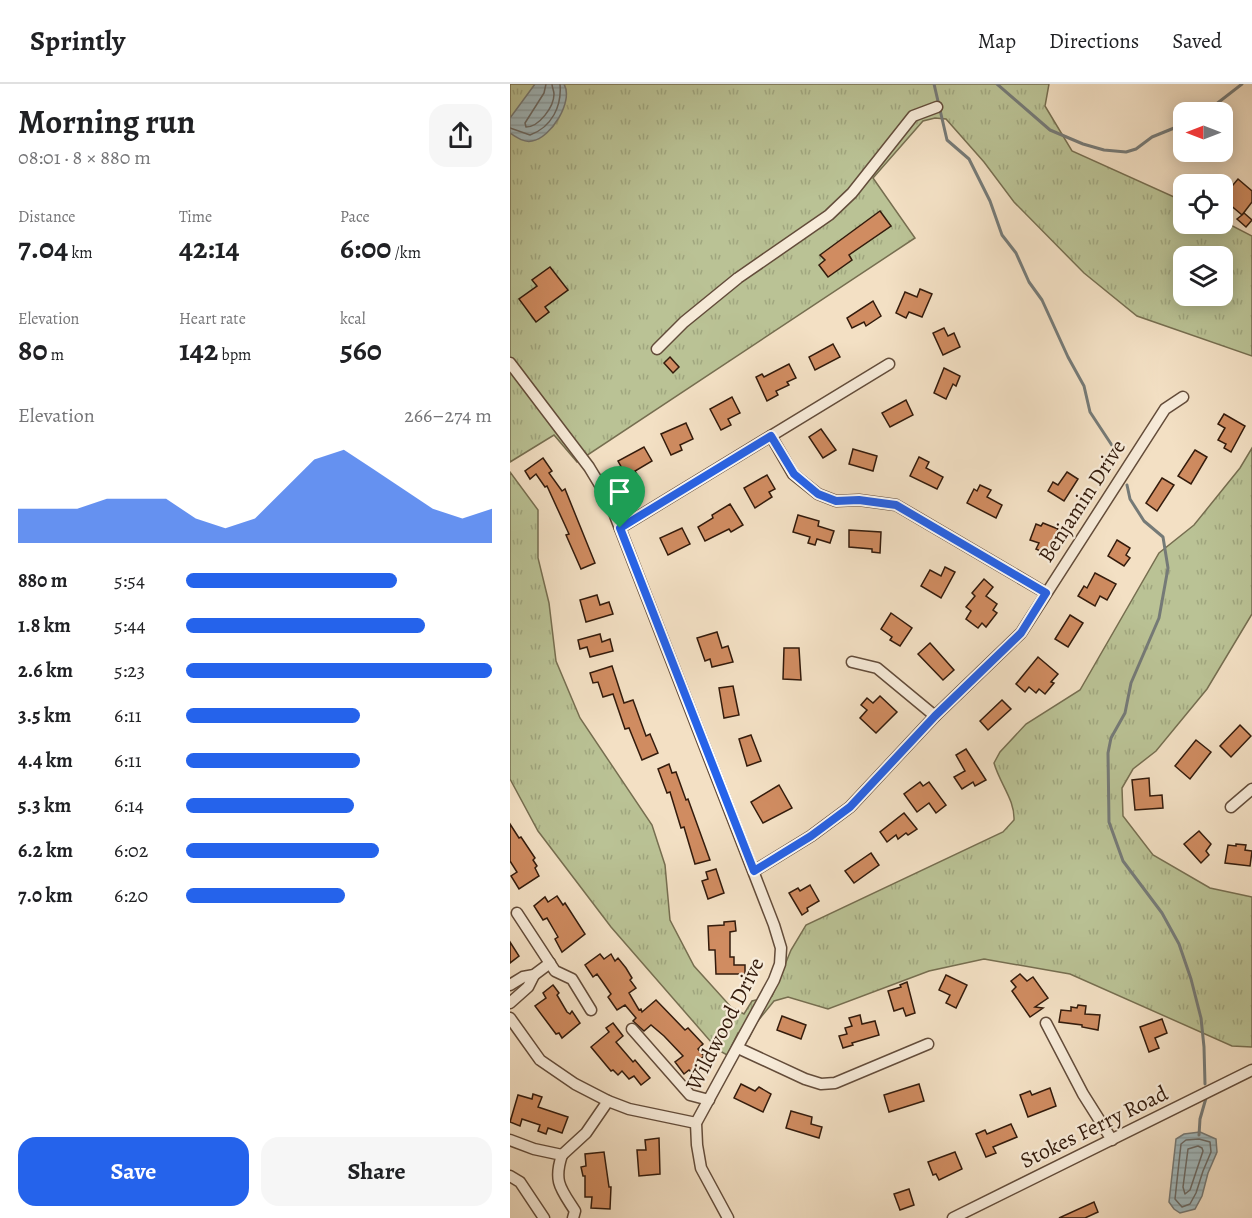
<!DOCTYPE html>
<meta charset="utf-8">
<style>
body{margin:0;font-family:Alegreya,serif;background:#f6f6f6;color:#202124;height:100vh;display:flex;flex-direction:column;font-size:22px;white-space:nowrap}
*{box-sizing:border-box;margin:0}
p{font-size:20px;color:#757577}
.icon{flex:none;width:33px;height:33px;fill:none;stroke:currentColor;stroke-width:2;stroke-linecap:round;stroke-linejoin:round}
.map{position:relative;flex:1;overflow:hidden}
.side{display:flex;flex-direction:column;background:#fff;width:510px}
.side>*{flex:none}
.needle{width:39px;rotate:270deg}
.fabs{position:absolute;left:663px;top:18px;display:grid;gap:12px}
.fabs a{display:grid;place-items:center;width:60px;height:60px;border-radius:12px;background:#fff;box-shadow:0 3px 15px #0003;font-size:30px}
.pin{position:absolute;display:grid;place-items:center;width:51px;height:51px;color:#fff;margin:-62px -26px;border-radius:50% 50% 50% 0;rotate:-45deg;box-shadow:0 0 6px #0007}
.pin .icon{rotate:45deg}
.round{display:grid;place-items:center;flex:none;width:63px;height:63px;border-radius:18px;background:#f6f6f6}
.headline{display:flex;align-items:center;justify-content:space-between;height:102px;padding:0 18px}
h1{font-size:33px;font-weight:700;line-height:45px}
.metrics{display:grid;grid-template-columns:repeat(3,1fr);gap:9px;height:102px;padding:6px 18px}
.metrics div{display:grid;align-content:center}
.metrics b{font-size:30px;font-weight:700}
.metrics small{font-size:16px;font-weight:400}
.metrics p{font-size:16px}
.chart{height:168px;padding:12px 18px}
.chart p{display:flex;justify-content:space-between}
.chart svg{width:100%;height:108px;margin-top:6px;fill:#2563eb;opacity:.7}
.button{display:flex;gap:12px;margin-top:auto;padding:12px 18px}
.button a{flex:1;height:69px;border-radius:18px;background:#2563eb;color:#fff;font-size:24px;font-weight:700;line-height:69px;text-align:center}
.button a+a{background:#f6f6f6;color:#202124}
ul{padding:0 18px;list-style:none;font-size:20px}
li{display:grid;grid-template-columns:96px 72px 1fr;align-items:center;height:45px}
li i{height:15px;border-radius:8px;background:#2563eb}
header{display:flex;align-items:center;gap:36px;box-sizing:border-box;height:84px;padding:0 30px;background:#fff;border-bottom:2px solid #e0e0e0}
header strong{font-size:28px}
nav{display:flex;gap:33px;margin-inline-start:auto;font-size:21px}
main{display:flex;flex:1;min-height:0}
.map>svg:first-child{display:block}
</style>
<header>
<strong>Sprintly</strong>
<nav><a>Map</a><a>Directions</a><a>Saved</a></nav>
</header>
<main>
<section class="side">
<div class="headline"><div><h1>Morning run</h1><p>08:01 · 8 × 880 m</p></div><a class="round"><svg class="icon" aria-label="share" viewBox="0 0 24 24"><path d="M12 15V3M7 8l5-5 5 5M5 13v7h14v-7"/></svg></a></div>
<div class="metrics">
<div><p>Distance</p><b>7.04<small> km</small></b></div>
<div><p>Time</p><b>42:14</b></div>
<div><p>Pace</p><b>6:00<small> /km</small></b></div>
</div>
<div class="metrics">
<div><p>Elevation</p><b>80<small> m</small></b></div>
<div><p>Heart rate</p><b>142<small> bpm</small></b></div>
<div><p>kcal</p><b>560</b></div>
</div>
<div class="chart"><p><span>Elevation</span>266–274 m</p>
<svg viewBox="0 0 160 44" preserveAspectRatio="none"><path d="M0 44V30L10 30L20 30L30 26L40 26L50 26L60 34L70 38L80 34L90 22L100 10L110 6L120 14L130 22L140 30L150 34L160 30V44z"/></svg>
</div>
<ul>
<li><b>880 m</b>5:54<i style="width:69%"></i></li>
<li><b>1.8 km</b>5:44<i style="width:78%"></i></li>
<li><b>2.6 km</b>5:23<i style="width:100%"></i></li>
<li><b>3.5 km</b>6:11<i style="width:57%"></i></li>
<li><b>4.4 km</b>6:11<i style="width:57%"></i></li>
<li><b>5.3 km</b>6:14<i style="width:55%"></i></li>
<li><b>6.2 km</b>6:02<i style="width:63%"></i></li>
<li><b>7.0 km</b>6:20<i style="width:52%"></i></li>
</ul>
<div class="button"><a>Save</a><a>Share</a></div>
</section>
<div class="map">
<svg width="742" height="1134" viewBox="0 0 742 1134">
<defs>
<pattern id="grass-tufts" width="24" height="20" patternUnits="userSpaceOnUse" patternTransform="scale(1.5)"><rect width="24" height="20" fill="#bac295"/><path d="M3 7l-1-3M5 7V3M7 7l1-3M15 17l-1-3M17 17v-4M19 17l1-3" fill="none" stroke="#a0a67f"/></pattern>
<pattern id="water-rules" width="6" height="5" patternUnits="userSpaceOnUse" patternTransform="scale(1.5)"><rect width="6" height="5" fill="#a1babf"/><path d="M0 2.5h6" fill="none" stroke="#8b9fa3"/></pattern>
</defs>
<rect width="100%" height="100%" fill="#f3e0c4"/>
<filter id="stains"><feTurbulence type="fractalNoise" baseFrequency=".00333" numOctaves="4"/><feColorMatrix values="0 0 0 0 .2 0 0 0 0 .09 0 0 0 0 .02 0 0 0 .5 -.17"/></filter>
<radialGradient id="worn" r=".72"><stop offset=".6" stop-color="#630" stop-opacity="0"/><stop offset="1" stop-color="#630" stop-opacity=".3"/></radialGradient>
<g fill="url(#grass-tufts)" stroke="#766e50" stroke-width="1.5" fill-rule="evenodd">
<path d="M0 0H539L535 22 562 67 673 117 674 140H712L713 137 742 152V272L627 232 574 189 504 118 474 78 436 35 425 34 413 37 363 94 405 154 67 378 44 351 0 378ZM674 172H712V212H674Z"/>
<path d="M742 364V530L697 605 646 667 623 685 612 704 613 732 643 771 700 804 742 813V963L722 962 560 890 474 875 419 887 318 925 278 913 264 917 247 938 239 954 228 949 217 971 208 966 101 843 28 747 0 695V388L28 426V474L39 519 46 577 70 634 142 741 155 781 160 836 184 882 221 923 234 930 242 917 262 912 281 866 296 841 493 748 504 736C505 716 490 700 484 679L490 668 516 640 570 606 649 469 684 441 730 384Z"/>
</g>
<g fill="url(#water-rules)" stroke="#757a77" stroke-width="1.5">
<path d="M25 0H54C64 17 41 54 22 57 14 59 6 53 0 49V34Z"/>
<polygon points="690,1048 706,1055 707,1068 698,1089 692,1112 685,1125 670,1129 664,1125 659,1118 666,1055 674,1050"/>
</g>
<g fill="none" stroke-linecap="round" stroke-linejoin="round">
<g stroke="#6a6a66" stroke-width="1.5">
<path d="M36 0 34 9 15 39 16 43C29 43 44 23 44 10 44 7 42 3 42 0"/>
<path d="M0 44 20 51C42 43 52 22 50 0"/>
<polygon points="689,1055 700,1058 701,1068 693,1087 686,1109 680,1120 672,1123 665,1115 671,1060 676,1056"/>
<polygon points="688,1062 692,1064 693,1067 680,1106 675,1110 673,1103 678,1065"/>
</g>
<g stroke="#757a77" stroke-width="3">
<polyline points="424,0 437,56 459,75 480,117 492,151 506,169 519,198 532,216 558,273 574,302 580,328 607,369"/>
<polyline points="487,0 540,46 573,60 594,66 616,68 626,65 642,53 674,40"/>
<polyline points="696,28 732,0"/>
<polyline points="617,401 620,415 634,437 653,453 658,484 649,534 621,599 615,629 601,654 598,669 599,738 613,777 652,829 669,860 681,895 691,934 694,963 695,1000"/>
<polyline points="689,1051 690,1035 696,1014"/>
</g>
</g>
<g fill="#d08c61" stroke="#331b0c" stroke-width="1.5">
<polygon points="728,95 742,107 742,118 732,131 734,129 742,136 736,143 727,135 732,131 712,114"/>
<polygon points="370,127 381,142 339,171 342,176 318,193 309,181 315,176 310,171"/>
<polygon points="40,183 58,206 35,223 39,228 26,238 9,215 27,202 22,196"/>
<polygon points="410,205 422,210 412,233 399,228 396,234 386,229 395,208 407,213"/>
<polygon points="363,217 371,232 356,242 354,238 342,244 337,234"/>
<polygon points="434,244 438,252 444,249 450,263 433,271 423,249"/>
<polygon points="323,260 330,273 305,286 299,273"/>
<polygon points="160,273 169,283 163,289 154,279"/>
<polygon points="279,280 286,294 277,298 279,301 266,307 268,311 257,317 246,293 252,290 254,293"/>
<polygon points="434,284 450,292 446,302 443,300 436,315 424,309"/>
<polygon points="222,313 230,329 218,335 221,341 211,346 200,325"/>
<polygon points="396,316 403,331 380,343 372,329"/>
<polygon points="714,330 735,342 721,368 714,364 716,360 708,356 715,344 708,340"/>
<polygon points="176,339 183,355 170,361 172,366 161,371 151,350"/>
<polygon points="311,345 326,366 313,374 299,353"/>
<polygon points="134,363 142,377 125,387 131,398 122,402 108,377"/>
<polygon points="343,365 367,372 363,387 339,380"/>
<polygon points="685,366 697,373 681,400 668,392"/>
<polygon points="409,373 419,378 416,384 433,393 427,405 400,392"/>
<polygon points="33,374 42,387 39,389 52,407 55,405 85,479 71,485 56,451 59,450 37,402 35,403 26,390 20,395 15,387"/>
<polygon points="557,388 568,395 554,417 538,407 543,398 548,401"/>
<polygon points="257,391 265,405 259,408 262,413 245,424 234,404"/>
<polygon points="652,394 664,401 647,427 636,419"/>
<polygon points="470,401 481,406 477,413 492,421 486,434 457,419 464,405 467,407"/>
<polygon points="220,420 233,441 221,448 219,445 195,457 188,443 203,434 202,431"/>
<polygon points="288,431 309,437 308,442 324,447 320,459 307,455 305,461 298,459 300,453 283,448"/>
<polygon points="533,439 548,445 538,470 526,465 529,459 520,456 526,440 531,442"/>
<polygon points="172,444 180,460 158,471 150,454"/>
<polygon points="339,446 371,448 370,469 362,468 362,465 339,463"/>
<polygon points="607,456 620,464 616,471 620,474 614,482 598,472"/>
<polygon points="435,483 445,488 431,514 411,502 420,486 431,492"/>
<polygon points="585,489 606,500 597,516 590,512 585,522 568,512 574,502 577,504"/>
<polygon points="474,495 483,503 476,512 487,520 483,526 487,529 476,543 472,539 468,544 456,535 461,527 456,523 465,512 462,509"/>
<polygon points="87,511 90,521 99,518 103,530 76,538 70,516"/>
<polygon points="381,529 402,544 390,562 380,556 382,553 371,545"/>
<polygon points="560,531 573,539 558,563 545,555"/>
<polygon points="207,548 212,564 218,562 223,578 202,583 200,575 195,577 187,554"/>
<polygon points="90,550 92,558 100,555 103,567 80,573 77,563 70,565 68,556"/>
<polygon points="420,559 444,586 433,596 408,570"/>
<polygon points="274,564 289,564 291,596 273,595"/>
<polygon points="528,573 548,590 541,598 544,599 535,610 529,605 526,609 519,603 515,608 506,600"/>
<polygon points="102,582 114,619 123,616 136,652 140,650 148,669 132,676 119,644 115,645 103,610 93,613 88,598 83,599 80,589"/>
<polygon points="223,602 229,631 214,634 209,604"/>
<polygon points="370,612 387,628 366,649 350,634 357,626 351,621 357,614 363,619"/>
<polygon points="492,616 501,625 478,646 470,637"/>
<polygon points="730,641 741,652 721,673 710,662"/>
<polygon points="241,651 251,677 237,682 229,655"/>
<polygon points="686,656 701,668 680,695 665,682"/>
<polygon points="456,665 476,696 465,702 463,698 452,705 444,693 455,687 446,671"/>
<polygon points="159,680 162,689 166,688 176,716 178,715 200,776 185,780 174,743 171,744 160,708 157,709 148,685"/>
<polygon points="639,694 640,712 652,711 653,724 625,726 622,696"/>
<polygon points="410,698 413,702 419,698 436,721 426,729 419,719 407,728 394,710"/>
<polygon points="269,701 282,724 253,739 241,718"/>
<polygon points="394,729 407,745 398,751 396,749 388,755 386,751 377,758 370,748"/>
<polygon points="0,740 9,754 11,753 25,774 23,776 27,782 25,784 29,792 9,805 1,792 7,788 0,777"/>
<polygon points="689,747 701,760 696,767 699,771 691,779 674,760"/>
<polygon points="726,760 736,761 735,766 742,767 740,782 715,779 718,761 726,762"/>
<polygon points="361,769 369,781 344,799 335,787"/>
<polygon points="206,785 214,809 198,815 192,797 198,795 196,788"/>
<polygon points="300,801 309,817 297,824 298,827 292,831 279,809 288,804 290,807"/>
<polygon points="47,812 53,821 55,819 75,850 52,868 45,855 48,853 44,846 37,834 33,836 24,822 35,813 38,818"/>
<polygon points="225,837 226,847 220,848 220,873 224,873 224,881 235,881 235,890 206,890 205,866 199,866 198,842 214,841 214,838"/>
<polygon points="0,858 9,872 0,879"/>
<polygon points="90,870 94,875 101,870 105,877 108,874 116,884 122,894 120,896 126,904 119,909 129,926 131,925 132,928 146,916 175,946 178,944 193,960 188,965 194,972 185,980 188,983 181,988 179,986 174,990 165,978 173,972 154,952 141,941 134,947 123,937 126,934 115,921 107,926 98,913 101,910 92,897 87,890 83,893 75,881"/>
<polygon points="510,890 517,897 523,893 538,914 525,923 533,924 520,933 502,907 506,903 501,897"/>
<polygon points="436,891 457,901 446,924 436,919 440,911 429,906"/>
<polygon points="397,898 405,929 396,932 393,924 384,927 378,907 391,903 390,901"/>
<polygon points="43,901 49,909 47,911 57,928 60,930 62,927 70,939 52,954 49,949 46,950 25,922 36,914 33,909"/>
<polygon points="568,921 576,922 575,930 590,931 588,946 572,943 572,941 549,938 551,926 561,927 561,923 567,924"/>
<polygon points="350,931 352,940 365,937 369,951 342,959 343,961 333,964 329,952 337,950 335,944 342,942 339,934"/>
<polygon points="272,932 296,941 291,955 267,946"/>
<polygon points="652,935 657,949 645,954 649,964 639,968 630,943"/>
<polygon points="103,939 113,952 106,958 123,978 125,976 140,994 131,1001 124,992 119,995 112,987 108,991 103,986 101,987 81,963 99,948 96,944"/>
<polygon points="231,1000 245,1007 249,1003 261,1010 253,1028 224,1014"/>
<polygon points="409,1000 414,1017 379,1028 374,1011"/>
<polygon points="540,1004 546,1022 518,1033 510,1011 520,1007 522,1011"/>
<polygon points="23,1010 32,1013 28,1023 58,1033 52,1049 38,1044 36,1050 28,1047 30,1041 12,1035 10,1042 0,1038 8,1011 22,1015"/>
<polygon points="281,1027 302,1033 301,1040 312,1043 309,1054 276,1044"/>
<polygon points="501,1040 507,1053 483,1063 486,1069 476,1073 466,1050 475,1046 477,1050"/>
<polygon points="149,1054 150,1090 129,1092 127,1066 136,1066 135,1056"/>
<polygon points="94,1068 99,1103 101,1103 100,1125 81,1124 82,1113 75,1113 75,1092 73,1092 71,1083 76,1082 75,1070"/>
<polygon points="445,1068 452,1085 429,1096 426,1090 423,1091 418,1078"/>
<polygon points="399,1105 404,1121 390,1126 384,1110"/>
<polygon points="584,1118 588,1128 575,1134 549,1134"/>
</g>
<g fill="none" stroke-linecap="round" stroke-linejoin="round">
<defs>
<g id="minor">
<polyline points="147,265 174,238 228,194 319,131 342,109 403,32 427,23"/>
<polyline points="0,279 79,383 99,416 264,841 271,864 270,880 264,896 186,1039 187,1061 191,1084 218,1134"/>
<polyline points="261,352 283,390 308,410 326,417 349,416 386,421 536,509"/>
<polyline points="110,444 379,280"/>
<polyline points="342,578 367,584 425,632"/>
<polyline points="721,723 742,705"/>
<polyline points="244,787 301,752 340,723 425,632 511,549 655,325 673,313"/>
<polyline points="7,829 45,887 62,895 81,926"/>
<polyline points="0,901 13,893 24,891 40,879"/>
<polyline points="0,919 18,903 24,891"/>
<polyline points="0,934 30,976 65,1000 98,1017 119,1025 186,1039"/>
<polyline points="536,939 573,1010 602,1056"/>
<polyline points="122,945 180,1011 199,1016"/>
<polyline points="228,964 295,995 311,1000 325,999 418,960"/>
<path d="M0 1056 24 1065 52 1071C43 1098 51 1105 65 1127L63 1134"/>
<polyline points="52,1071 76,1049 98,1017"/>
<polyline points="0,1092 10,1098 34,1134"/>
<polyline points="443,1134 742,986"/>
</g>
</defs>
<use href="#minor" stroke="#634c3a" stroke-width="13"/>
<use href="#minor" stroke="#f7ebd9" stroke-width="10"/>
</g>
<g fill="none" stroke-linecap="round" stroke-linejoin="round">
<defs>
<polygon id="route" points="261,352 284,390 308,410 326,417 349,416 386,421 536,509 511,549 425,632 340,723 301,752 244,787 110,444"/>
</defs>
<use href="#route" stroke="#fff" stroke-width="12"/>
<use href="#route" stroke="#2563eb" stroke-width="8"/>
</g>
<g text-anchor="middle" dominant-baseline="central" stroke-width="4.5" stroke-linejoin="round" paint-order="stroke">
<g font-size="22" fill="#331b0c" stroke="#f7ebd9">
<text transform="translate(572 417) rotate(-57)">Benjamin Drive</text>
<text transform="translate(215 940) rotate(-63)">Wildwood Drive</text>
<text transform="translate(584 1043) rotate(-26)">Stokes Ferry Road</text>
</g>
</g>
<rect width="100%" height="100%" filter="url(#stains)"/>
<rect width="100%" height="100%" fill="url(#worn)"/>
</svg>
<div class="fabs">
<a><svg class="needle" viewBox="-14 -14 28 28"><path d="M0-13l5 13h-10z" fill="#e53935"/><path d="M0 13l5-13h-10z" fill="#757577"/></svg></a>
<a><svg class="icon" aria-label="locate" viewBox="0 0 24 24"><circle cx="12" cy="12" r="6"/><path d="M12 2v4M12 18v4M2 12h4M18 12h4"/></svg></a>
<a><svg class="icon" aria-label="layers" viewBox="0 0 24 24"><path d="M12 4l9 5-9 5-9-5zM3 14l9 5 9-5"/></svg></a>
</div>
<div class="pin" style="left:110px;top:444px;background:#1e9e55"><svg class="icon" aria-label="arrive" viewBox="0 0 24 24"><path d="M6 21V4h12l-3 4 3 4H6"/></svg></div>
</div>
</main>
